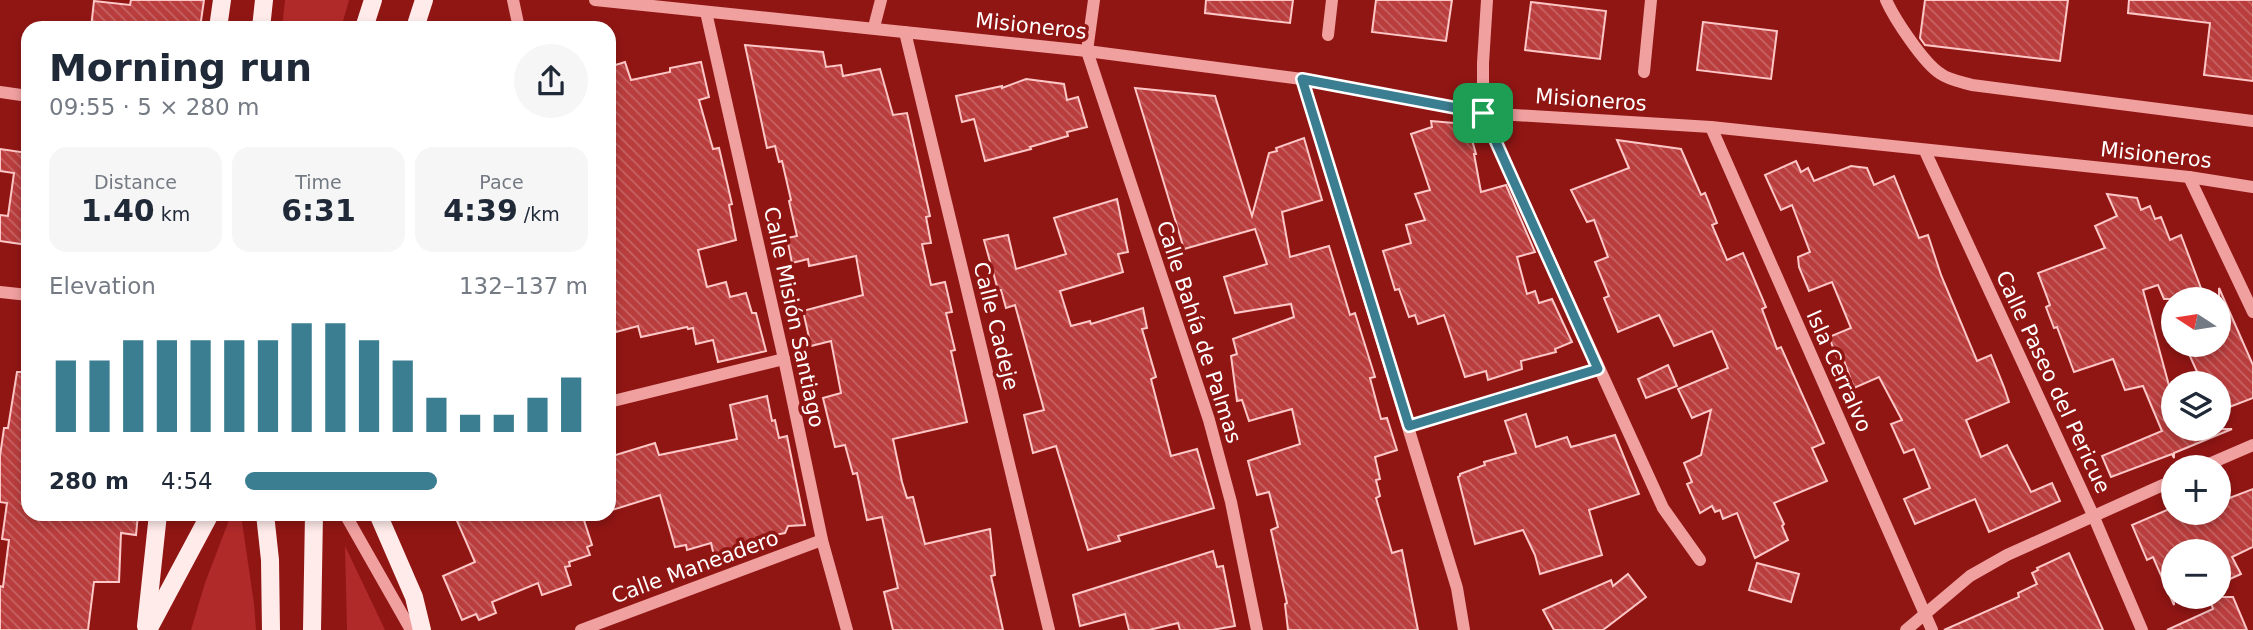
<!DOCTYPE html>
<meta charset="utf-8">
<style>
body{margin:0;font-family:"DejaVu Sans",sans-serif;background:#f6f6f7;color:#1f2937;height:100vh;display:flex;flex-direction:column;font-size:26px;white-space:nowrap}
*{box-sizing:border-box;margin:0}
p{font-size:23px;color:#747a83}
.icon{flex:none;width:38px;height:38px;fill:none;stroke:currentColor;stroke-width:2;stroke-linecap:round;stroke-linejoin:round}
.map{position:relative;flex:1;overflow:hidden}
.details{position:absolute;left:21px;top:21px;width:595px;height:500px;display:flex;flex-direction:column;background:#fff;border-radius:21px;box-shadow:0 4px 10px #0003}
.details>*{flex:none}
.needle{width:46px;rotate:282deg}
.controls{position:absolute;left:2161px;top:287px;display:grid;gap:14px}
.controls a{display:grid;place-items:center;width:70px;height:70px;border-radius:50%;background:#fff;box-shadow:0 4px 10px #0003;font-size:35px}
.pin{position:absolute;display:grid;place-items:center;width:60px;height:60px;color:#fff;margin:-30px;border-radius:14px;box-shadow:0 4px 10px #0006}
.round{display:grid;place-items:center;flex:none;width:74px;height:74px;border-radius:37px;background:#f6f6f7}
.overview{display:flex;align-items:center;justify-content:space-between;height:119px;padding:0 28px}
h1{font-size:38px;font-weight:700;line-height:52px}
.figures{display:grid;grid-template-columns:repeat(3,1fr);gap:10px;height:119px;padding:7px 28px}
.figures div{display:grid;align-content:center;border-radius:18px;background:#f6f6f7;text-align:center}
.figures b{font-size:30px;font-weight:700}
.figures small{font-size:19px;font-weight:400}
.figures p{font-size:19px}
.chart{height:196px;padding:14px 28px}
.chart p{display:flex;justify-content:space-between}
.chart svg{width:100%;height:126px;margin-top:7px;stroke:#3c7e91;stroke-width:6}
ul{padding:0 28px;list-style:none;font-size:23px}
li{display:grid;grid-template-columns:112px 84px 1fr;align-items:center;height:52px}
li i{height:18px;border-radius:9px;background:#3c7e91}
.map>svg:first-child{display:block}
</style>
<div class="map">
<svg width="2253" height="630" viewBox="0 0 2253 630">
<defs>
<pattern id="building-back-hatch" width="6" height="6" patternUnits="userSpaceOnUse" patternTransform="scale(1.75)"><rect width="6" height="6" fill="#b93d3d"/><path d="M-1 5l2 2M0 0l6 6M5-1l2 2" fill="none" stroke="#c76464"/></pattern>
</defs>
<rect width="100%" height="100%" fill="#901614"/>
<g fill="#b12a2a">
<polygon points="285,0 349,0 341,28 282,28"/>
<polygon points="231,515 241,515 254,604 256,630 191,630 205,583"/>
<polygon points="345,546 385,630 347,630"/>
</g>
<g fill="url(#building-back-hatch)" stroke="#fcc7c7" stroke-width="2">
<polygon points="131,0 204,0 200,28 91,28 94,1 130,5"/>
<polygon points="1206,0 1293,0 1290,23 1205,13"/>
<polygon points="1376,0 1452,0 1446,41 1372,32"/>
<polygon points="1925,0 2068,0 2060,61 1925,45 1920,38"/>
<polygon points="2129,0 2253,0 2253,81 2204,75 2210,23 2128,13"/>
<polygon points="1531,2 1606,11 1600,59 1525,50"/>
<polygon points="1703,22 1777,31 1771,79 1697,70"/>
<polygon points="745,45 823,52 826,67 841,65 843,76 880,69 893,115 907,113 930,216 926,217 931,243 922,244 931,285 945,282 952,312 946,313 955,350 951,351 967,422 893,439 902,482 907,498 913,497 925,544 990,529 995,575 991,576 1003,630 893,630 884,592 898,588 882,517 867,520 857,473 853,474 845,445 835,447 823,398 841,393 831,341 811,346 803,311 863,295 856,256 809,266 808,259 792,263 787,238 797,236 789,201 791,200 782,161 779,162 775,146 767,148"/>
<polygon points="625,62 631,80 670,72 670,68 701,62 709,97 699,100 713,149 719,148 732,204 729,205 736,240 698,250 707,287 726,282 730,297 746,293 752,313 756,313 766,351 718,362 713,340 696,344 693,328 688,329 687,327 641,337 638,326 616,332 609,306 609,67"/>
<polygon points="1026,79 1064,84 1067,100 1078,97 1087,127 1067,132 1068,136 1030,147 1031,149 985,161 974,119 962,122 956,96 1002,86 1002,88"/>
<polygon points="1135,88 1215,96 1252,216 1269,153 1277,151 1276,148 1304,138 1322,200 1282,212 1290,257 1329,246 1350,315 1355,313 1375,377 1370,378 1381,419 1387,418 1397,450 1375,457 1380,479 1376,480 1380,496 1376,498 1392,553 1402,550 1418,630 1288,630 1285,604 1287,603 1271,530 1278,527 1269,492 1257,495 1248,461 1300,444 1292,409 1249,421 1242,400 1237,401 1231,356 1237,354 1233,339 1294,317 1291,304 1235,313 1224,277 1267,264 1255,229 1184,249"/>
<polygon points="1431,121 1454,123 1457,130 1468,126 1476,154 1474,154 1481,192 1506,185 1535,252 1517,257 1527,294 1535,291 1539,303 1552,299 1572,342 1555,349 1556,352 1521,361 1522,369 1488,380 1486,371 1465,377 1444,315 1418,324 1415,315 1409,317 1399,289 1395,290 1383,251 1411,243 1406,225 1425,220 1415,194 1430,190 1411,134 1432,127"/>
<polygon points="1617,140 1681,149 1701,195 1705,193 1717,223 1712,225 1727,260 1743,253 1766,307 1762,309 1777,349 1781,347 1824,443 1812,448 1827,481 1774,503 1784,524 1782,526 1788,540 1755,558 1737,513 1723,519 1720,510 1715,512 1712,506 1700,513 1687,484 1692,482 1684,463 1701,455 1711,410 1692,418 1678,389 1728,368 1712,331 1674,346 1659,315 1618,332 1604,298 1609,296 1595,262 1608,257 1594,220 1587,222 1571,190 1629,168"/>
<polygon points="0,149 28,153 28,245 0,241 0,215 8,216 14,173 0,171"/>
<polygon points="1796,161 1801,172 1808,168 1814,181 1851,166 1867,168 1874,185 1894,176 1919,238 1928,235 1941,275 1977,361 1991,355 2004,387 2009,402 1966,420 1981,457 2007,445 2031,492 2052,483 2060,501 1989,532 1975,499 1915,524 1904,499 1930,488 1914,449 1904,453 1891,424 1902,420 1879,377 1854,388 1843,358 1838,360 1829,337 1851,328 1832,282 1809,291 1799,267 1798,257 1810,252 1792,205 1781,210 1765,175"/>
<polygon points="2107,194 2137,198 2141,210 2150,206 2155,219 2161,217 2170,240 2181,235 2205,299 2164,299 2158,285 2143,290 2174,404 2174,429 2232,429 2174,453 2174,458 2172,454 2111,477 2102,456 2162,431 2143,386 2125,390 2113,359 2074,372 2057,327 2054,328 2046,307 2050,305 2038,273 2105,248 2095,226 2117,216"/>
<polygon points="1117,199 1128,252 1118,254 1123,272 1060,291 1071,326 1090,321 1091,324 1143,308 1147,328 1142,329 1156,377 1151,379 1171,456 1197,449 1214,508 1118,536 1120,541 1088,550 1056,446 1033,453 1024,415 1044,410 1015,305 1006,308 1001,290 998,290 984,240 1008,235 1016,269 1066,254 1054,218"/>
<polygon points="2219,288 2253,365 2253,398 2219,411 2219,383 2202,383 2185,345 2219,345"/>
<polygon points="1668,365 1677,386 1646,398 1638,379"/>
<polygon points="17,372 28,372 28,514 138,514 136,535 121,533 119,582 94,582 88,630 0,630 0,586 3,587 9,540 2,539 7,503 0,502 0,456 4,428 8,428"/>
<polygon points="767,396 772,421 775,420 779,438 787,436 805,525 788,526 785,533 774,535 776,544 754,548 754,551 715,560 711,543 687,550 686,545 675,547 660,495 609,511 609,457 655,443 659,455 737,439 730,405"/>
<polygon points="1526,414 1536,447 1567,437 1571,447 1615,435 1639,494 1589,510 1602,555 1540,574 1535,555 1523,530 1475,544 1458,477 1460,476 1460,474 1485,465 1484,462 1516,453 1505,421"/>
<polygon points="2253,489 2253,547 2232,557 2241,574 2219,584 2219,551 2174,551 2174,605 2153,557 2147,560 2132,525 2174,507 2174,513 2219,513 2219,502"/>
<polygon points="454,514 582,514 592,545 587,547 590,555 569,562 570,566 565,567 571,585 542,595 538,583 492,602 496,613 479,620 476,614 462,620 443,576 475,562"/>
<polygon points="1213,551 1217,567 1223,566 1235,626 1212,630 1180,630 1178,623 1149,630 1129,630 1125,614 1080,626 1073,595"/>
<polygon points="2069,553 2103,630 1944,630 2019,597 2018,593 2037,584 2032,573 2038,570 2037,568"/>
<polygon points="1757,563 1799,574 1791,602 1749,590"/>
<polygon points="1628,574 1646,597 1603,630 1554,630 1543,610 1611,580 1613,586"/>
<polygon points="2209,597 2233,597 2247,630 2167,630 2213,609"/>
</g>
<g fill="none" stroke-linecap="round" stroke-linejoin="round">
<g stroke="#f1a0a0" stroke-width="12">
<polyline points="513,0 519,28"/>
<polyline points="595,0 1087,51 1302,79 1483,113 1711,127 2189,177 2253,187"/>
<polyline points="1094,0 1087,51 1209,420 1231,502 1257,630"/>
<polyline points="1487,0 1483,63 1483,113 1663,508 1700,560"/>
<path d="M1886 0C1894 18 1924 64 1941 74 1949 80 1962 82 1972 85L2253 121"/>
<polyline points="706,12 784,359 822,540 847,630"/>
<polyline points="874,27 881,0"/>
<polyline points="905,32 1049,630"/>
<polyline points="1328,35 1332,0"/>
<polyline points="1644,72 1651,0"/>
<polyline points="1302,79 1457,588 1464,630"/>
<polyline points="0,92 28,96"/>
<polyline points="1711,127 1932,630"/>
<polyline points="1925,151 2093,515 2142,630"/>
<polyline points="2189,177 2253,312"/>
<polyline points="0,292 28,295"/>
<polyline points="609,402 784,359"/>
<polyline points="1409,426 1598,369"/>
<polyline points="2202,467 2253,445"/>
<polyline points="345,514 411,630"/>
<polyline points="581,630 822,540"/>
<polyline points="1906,630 1970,576 2007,555 2174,480"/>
</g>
<g stroke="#ffebea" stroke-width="18">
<polyline points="218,28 222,0"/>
<polyline points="261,28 264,0"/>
<polyline points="364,28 373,0"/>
<polyline points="415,28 424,0"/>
<polyline points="265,514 270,560 271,630"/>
<polyline points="378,514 414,597 422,630"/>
<polyline points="146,626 158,514"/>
<polyline points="148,630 210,514"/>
<polyline points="312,630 314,514"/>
</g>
</g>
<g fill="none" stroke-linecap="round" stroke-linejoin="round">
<defs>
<polygon id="route" points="1302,79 1483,113 1598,369 1409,426"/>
</defs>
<use href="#route" stroke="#fff" stroke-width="14"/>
<use href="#route" stroke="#3c7e91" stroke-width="9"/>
</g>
<g text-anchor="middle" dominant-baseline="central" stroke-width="7" stroke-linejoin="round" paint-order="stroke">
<g font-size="21" fill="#fff" stroke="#901614">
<text transform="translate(1031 26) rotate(6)">Misioneros</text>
<text transform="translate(1591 100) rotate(4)">Misioneros</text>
<text transform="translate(2156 155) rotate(6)">Misioneros</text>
<text transform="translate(794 317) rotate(78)">Calle Misión Santiago</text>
<text transform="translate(996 326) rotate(76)">Calle Cadeje</text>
<text transform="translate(1199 332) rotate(72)">Calle Bahía de Palmas</text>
<text transform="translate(1839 371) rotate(66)">Isla Cerralvo</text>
<text transform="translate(2053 382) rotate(65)">Calle Paseo del Pericue</text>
<text transform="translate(695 567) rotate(-20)">Calle Maneadero</text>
</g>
</g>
</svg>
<div class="controls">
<a><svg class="needle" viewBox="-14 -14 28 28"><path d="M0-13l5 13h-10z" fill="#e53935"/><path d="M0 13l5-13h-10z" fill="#747a83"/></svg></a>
<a><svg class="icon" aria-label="layers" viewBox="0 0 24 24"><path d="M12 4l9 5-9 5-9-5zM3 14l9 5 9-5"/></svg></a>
<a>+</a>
<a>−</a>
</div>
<div class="pin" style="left:1483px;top:113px;background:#1e9e55"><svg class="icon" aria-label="arrive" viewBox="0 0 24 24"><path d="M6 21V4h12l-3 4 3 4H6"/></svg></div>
<section class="details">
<div class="overview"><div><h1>Morning run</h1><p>09:55 · 5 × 280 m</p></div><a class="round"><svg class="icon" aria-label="share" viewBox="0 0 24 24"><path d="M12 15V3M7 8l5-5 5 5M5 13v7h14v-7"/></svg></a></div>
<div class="figures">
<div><p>Distance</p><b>1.40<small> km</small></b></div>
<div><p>Time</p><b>6:31</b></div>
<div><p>Pace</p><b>4:39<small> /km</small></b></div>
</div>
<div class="chart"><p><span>Elevation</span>132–137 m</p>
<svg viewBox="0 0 160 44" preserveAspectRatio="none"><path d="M5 44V19M15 44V19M25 44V12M35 44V12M45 44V12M55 44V12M65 44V12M75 44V6M85 44V6M95 44V12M105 44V19M115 44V32M125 44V38M135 44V38M145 44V32M155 44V25"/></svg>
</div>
<ul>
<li><b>280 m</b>4:54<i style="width:56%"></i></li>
</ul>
</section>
</div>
